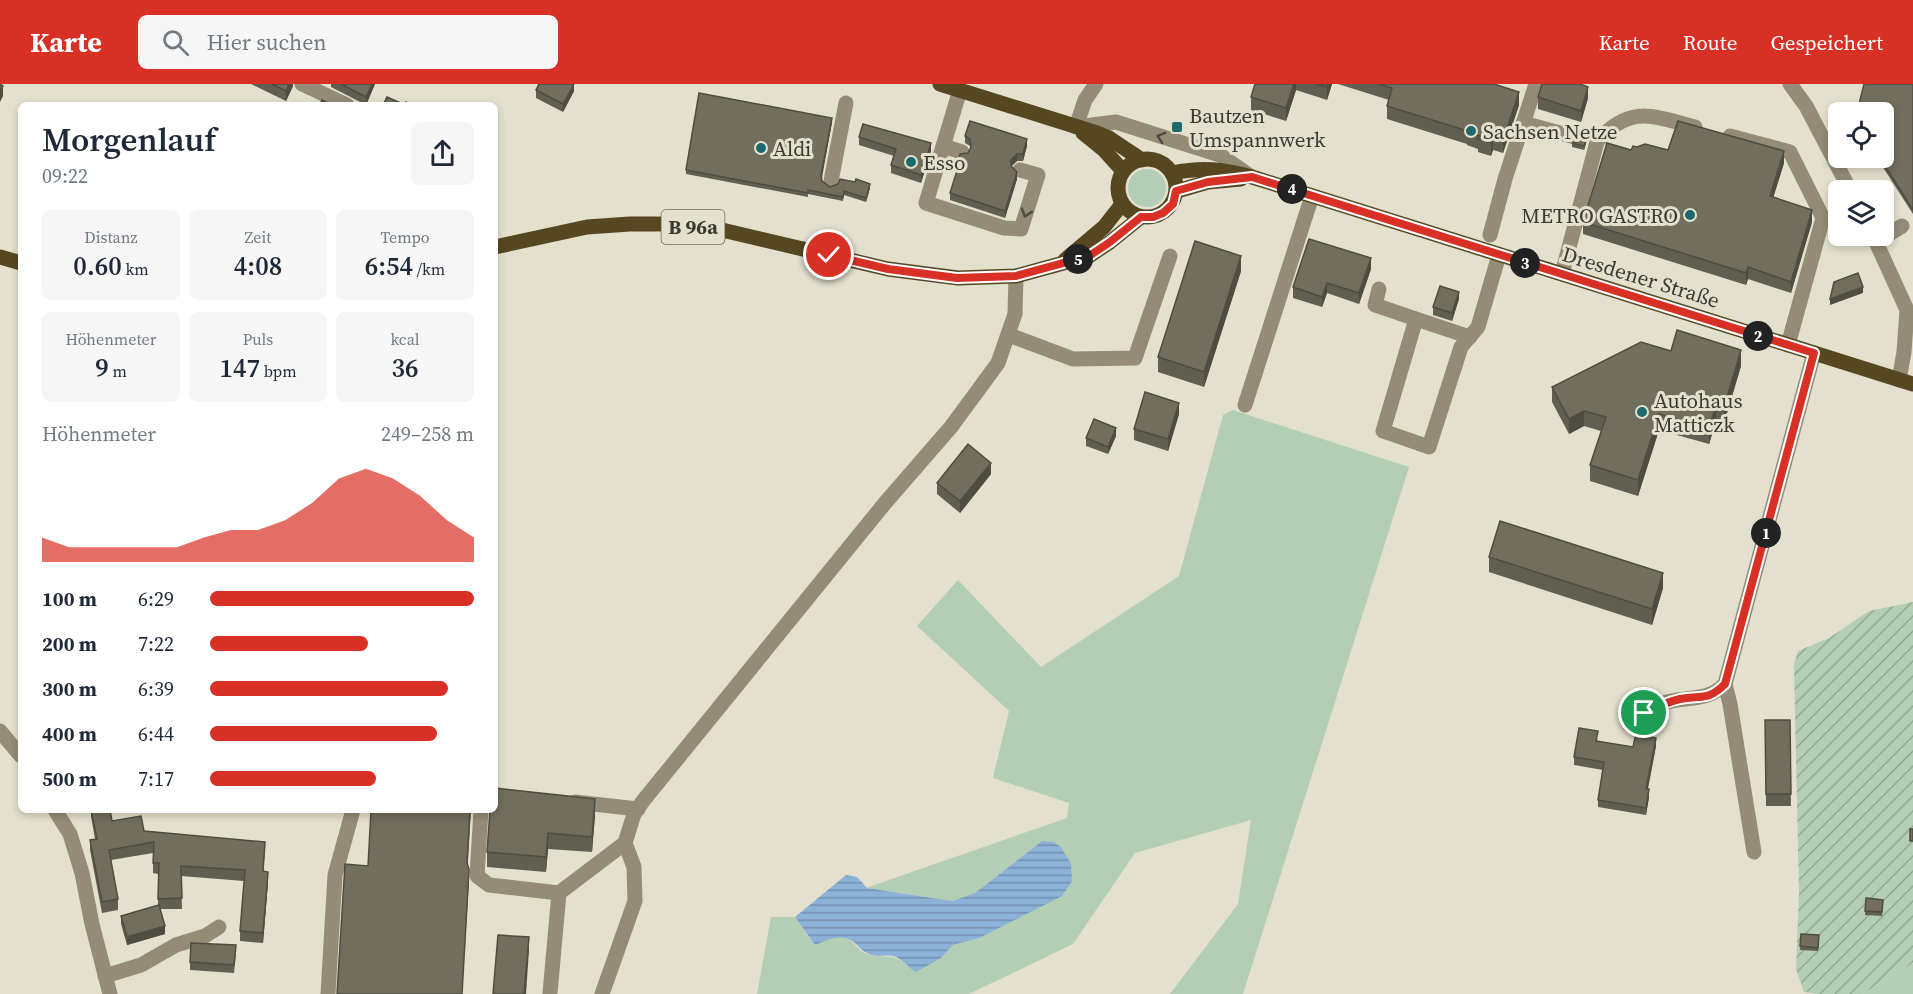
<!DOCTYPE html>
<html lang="de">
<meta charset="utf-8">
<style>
body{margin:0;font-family:"Source Serif 4",serif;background:#f6f6f7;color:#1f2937;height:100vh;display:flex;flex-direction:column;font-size:22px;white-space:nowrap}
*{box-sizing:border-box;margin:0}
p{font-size:20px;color:#747a83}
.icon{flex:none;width:33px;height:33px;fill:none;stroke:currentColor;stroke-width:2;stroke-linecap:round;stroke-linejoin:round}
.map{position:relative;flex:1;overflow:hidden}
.sheet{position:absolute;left:18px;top:18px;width:480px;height:711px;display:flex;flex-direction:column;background:#fff;border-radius:9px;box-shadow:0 3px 9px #0003}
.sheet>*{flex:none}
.tools{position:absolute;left:1828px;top:18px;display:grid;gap:12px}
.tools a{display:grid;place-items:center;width:66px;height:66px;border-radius:9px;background:#fff;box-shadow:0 3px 9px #0003;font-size:30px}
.pin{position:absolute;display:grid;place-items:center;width:51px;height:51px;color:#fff;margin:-26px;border:3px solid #fff;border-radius:50%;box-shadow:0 2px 6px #0007}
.km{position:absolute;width:30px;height:30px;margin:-15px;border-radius:50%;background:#222;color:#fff;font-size:16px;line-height:30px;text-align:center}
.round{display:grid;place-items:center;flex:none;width:63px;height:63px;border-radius:9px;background:#f6f6f7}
.headline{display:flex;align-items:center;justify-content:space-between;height:102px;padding:0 24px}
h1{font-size:33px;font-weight:600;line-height:45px}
.figures{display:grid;grid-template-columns:repeat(3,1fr);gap:9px;height:102px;padding:6px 24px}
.figures div{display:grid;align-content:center;border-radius:9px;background:#f6f6f7;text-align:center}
.figures b{font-size:26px;font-weight:600}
.figures small{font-size:16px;font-weight:400}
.figures p{font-size:16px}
.chart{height:168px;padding:12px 24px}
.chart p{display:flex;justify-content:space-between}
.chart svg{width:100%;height:108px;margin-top:6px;fill:#d93025;opacity:.7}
ul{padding:0 24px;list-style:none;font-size:20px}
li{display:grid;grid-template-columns:96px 72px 1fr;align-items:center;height:45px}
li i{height:15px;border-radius:8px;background:#d93025}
header{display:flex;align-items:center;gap:36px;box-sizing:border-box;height:84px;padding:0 30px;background:#d93025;color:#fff}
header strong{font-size:28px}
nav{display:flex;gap:33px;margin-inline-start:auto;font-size:21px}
.search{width:420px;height:54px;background:#f6f6f7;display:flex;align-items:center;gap:15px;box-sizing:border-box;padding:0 21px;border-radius:9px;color:#747a83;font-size:22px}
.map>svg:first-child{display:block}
</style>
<header>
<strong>Karte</strong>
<div class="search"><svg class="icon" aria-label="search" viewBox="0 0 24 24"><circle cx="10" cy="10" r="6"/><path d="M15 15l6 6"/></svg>Hier suchen</div>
<nav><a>Karte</a><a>Route</a><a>Gespeichert</a></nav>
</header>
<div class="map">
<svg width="1913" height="910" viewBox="0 0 1913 910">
<defs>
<pattern id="garden-furrows" width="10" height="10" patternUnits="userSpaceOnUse" patternTransform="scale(1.5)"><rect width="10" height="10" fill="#b3ceb4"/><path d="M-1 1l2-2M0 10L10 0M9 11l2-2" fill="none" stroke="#93a893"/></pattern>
<pattern id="water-rules" width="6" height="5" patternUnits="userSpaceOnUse" patternTransform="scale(1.5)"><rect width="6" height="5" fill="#8cb2d8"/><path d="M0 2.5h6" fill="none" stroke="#7492b0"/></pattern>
</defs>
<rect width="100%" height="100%" fill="#e3e0ce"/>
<g fill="#b3ceb4">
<circle cx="1147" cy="104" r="19"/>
<path d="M1233 326 1409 383 1243 910H1170L1238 820 1251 736 1135 769 1073 860 969 910H757L771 833H795L815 861C822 858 830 853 837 853 853 852 855 864 865 869 883 877 894 866 908 883L941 874 953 861 979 854 1042 757 975 809 952 817 866 804 1067 734 1069 719 993 694 1009 627 917 542 958 496 1041 583 1179 492 1223 331Z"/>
<polygon points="1913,879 1913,910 1862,910"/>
</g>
<polygon fill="url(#garden-furrows)" points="1913,518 1913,879 1862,910 1817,910 1804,908 1796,885 1799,809 1794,581 1798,567 1829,554 1869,527"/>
<path fill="url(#water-rules)" d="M1042 757 1053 758 1061 763 1071 780 1072 797 1062 812 979 854 953 861 941 874 916 888C907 883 902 874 893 872 882 870 878 875 865 868 861 866 859 862 855 859 842 848 828 856 815 861L795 833 846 791 857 793 867 804 952 817 975 809Z"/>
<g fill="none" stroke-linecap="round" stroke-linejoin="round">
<g stroke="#948c77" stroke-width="15">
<polyline points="302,0 347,21"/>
<polyline points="1096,0 1085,16 1076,43 1116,38 1220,71 1250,92"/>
<polyline points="1790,0 1806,22 1850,106"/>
<polyline points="960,6 926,119 1004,144 1021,145 1038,91 1020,86"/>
<polyline points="1523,39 1575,53"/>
<polyline points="1730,52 1790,68 1823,134 1788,261"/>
<polyline points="943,62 962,68"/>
<polyline points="831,97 846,19"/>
<polyline points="1490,151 1505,95 1536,0"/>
<path d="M1562 190 1597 58C1629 20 1654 32 1695 43"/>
<polyline points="1379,205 1375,221 1416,235"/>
<polyline points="1009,251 1073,275 1135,274 1170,172"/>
<polyline points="1470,253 1416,235 1383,347 1429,363 1461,263 1478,243 1499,171"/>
<polyline points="1899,296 1904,268 1907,226 1876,158 1902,142"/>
<polyline points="1245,321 1312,112"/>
<path d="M1629 640C1641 631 1653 622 1667 618 1689 612 1707 618 1725 600"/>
<polyline points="0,647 21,672"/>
<polyline points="575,718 638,725"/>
<polyline points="55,726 70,750 82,789 92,840 110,910"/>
<polyline points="481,726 477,792 489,801 559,809 625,759 634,783 635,817 602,910"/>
<polyline points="625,759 634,730 643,717 885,419 951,343 998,279 1015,230 1016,192"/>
<polyline points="1754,768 1730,620 1725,600 1814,269"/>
<polyline points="105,892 141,881 176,861 205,852 219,843"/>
<polyline points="550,909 559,809"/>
<polyline points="328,910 335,791 353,726"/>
</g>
<g stroke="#574721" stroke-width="15">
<polyline points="940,0 1097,49 1109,54 1142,76"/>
<polyline points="1083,49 1104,66 1123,87"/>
<circle cx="1147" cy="104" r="29"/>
<path d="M1172 89C1203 83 1222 85 1252 93L1913 300"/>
<polyline points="1177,107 1208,98 1241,95"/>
<polyline points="495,163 587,143 630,140 673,140 722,146 888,185 958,194 1016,192 1089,172 1110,158 1141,133"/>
<polyline points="0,173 21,179"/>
<polyline points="1065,176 1104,143 1122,120"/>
</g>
</g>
<g fill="#615f51">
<polygon points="251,0 293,0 293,2 286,17"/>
<polygon points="331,0 375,0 366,21 331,3"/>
<polygon points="1255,0 1332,0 1327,16 1296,6 1286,37 1251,26 1251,13"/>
<polygon points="1338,0 1494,0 1519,21 1503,69 1493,66 1491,72 1478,68 1478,65 1467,61 1467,60 1387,35 1387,22 1389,16"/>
<polygon points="1913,0 1913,130 1877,74 1884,74"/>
<polygon points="536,6 574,7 563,28 536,14"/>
<polygon points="1538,13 1588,14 1581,38 1538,25"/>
<polygon points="832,38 822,94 822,97 830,103 870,104 866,118 844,111 843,117 808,110 808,113 686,90 686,86"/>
<polygon points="1583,44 1589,49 1584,66 1572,63 1572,59 1578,58 1582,55 1584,52"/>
<polygon points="965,52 1027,62 1023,77 1017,77 1011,82 1017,95 1005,134 950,116 950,109 959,81 959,74 968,69 970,65 970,62 965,59"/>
<polygon points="859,53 931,67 921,99 891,89 891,81 894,72 859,61"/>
<polygon points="1637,63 1784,79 1773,114 1812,138 1791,209 1748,195 1746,201 1583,150 1583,138 1631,66"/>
<polygon points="1371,185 1359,220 1327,209 1322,223 1293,214 1293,203"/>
<polygon points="1241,187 1204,303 1158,288 1158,273"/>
<polygon points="1459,215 1452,237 1433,231 1433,223"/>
<polygon points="1671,267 1741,282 1724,339 1716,337 1709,360 1659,346 1638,412 1590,397 1590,381 1601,347 1584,342 1569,350 1552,318 1552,303"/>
<polygon points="1179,330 1168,367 1134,356 1134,345"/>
<polygon points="1116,352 1108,370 1086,362 1086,354"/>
<polygon points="991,390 960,429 937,410 937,399"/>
<polygon points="1489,473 1663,504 1652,541 1489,488"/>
<polygon points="1765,636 1790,636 1791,722 1766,722"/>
<polygon points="1598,655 1597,657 1633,663 1656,662 1648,705 1649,713 1646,731 1598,723 1598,716 1603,686 1574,681 1574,673"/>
<polygon points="91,726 110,726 112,737 144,747 265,768 263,787 268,798 263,859 240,857 240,847 244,797 181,792 182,825 160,825 165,850 127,861 121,840 121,832 158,821 158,790 153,789 153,769 111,776 118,815 118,826 102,829 90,766 90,756 95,755 91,732"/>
<polygon points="595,731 592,768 548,765 546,788 487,783 487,768"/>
<polygon points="1866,814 1883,820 1882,832 1865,831"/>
<polygon points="1801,850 1819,851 1818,867 1800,866"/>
<polygon points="236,869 234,889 190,886 190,878"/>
</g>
<g fill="#4f4d42">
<polygon points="289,0 293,0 293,2 286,17 286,7"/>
<polygon points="372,0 375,0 366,21 366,13"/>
<polygon points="574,0 574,7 563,28 563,20"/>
<polygon points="1294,0 1296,0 1296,6 1286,37 1286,24"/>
<polygon points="1328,0 1332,0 1327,16 1327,3"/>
<polygon points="3,2 3,12 0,18 0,8"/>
<polygon points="1588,3 1588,14 1581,38 1581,27"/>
<polygon points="1519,8 1519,21 1503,69 1503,56"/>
<polygon points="832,34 832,38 821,95 821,91"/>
<polygon points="1589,45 1589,49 1584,66 1584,62"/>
<polygon points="1493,53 1493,66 1491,72 1491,59"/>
<polygon points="1027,55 1027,62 1023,77 1023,70"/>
<polygon points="931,59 931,67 921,99 921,91"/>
<polygon points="1784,67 1784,79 1770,124 1770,112"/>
<polygon points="1017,70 1017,77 1011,83 1011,76"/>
<polygon points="1017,88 1017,95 1005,134 1005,127"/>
<polygon points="870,100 870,104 866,118 866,114"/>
<polygon points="1812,126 1812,138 1791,209 1791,198"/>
<polygon points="1241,172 1241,187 1204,303 1204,288"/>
<polygon points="1371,174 1371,185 1359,220 1359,209"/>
<polygon points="1748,183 1748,195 1746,201 1746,189"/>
<polygon points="1327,199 1327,209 1322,223 1322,213"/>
<polygon points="1863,203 1863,209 1830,221 1830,215"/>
<polygon points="1459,208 1459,215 1452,237 1452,229"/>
<polygon points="1741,266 1741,282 1724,339 1724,324"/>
<polygon points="1179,319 1179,330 1168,367 1168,355"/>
<polygon points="1716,321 1716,337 1709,360 1709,345"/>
<polygon points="1584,327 1584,342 1569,350 1569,335"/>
<polygon points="1659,330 1659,346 1638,412 1638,396"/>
<polygon points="1116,344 1116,352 1108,370 1108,363"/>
<polygon points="991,379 991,390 960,429 960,417"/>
<polygon points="1663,489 1663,504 1652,541 1652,525"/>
<polygon points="1656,654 1656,662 1646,713 1646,705"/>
<polygon points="1649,705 1649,713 1646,731 1646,724"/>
<polygon points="595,715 595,731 592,768 592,753"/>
<polygon points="470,726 471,726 467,791 467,779"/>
<polygon points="548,749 548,765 546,788 546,773"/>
<polygon points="469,785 469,797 462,910"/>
<polygon points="268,788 268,798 263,859 263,849"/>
<polygon points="165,842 165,850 127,861 127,853"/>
<polygon points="529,853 529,866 526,910 524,910"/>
</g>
<g fill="#716e5e" stroke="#4f4d42" stroke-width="1.5">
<polygon points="0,0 3,2 0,8"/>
<polygon points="272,0 289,0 286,7"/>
<polygon points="341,0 372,0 366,13"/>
<polygon points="539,0 574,0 563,20 536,6"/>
<polygon points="1255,0 1294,0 1286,24 1251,13"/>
<polygon points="1316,0 1328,0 1327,3"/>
<polygon points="1378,0 1494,0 1519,8 1503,56 1493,53 1491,59 1478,55 1480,52 1467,48 1468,47 1387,22 1392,4"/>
<polygon points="1542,0 1580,0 1588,3 1581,27 1538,13"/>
<polygon points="1864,0 1913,0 1913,126 1880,74 1884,74 1884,28 1857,28"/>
<polygon points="699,9 832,34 821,91 822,97 830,103 838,100 840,95 855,98 856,95 870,100 866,114 844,107 843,113 808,106 808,109 686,86"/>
<polygon points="387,13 405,21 406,18 413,21 383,21"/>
<polygon points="322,16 332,21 320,21"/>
<polygon points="970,37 1027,55 1023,70 1017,70 1011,76 1011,82 1017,88 1005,127 950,109 961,74 959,74 960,70 968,69 971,63 970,55 965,52"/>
<polygon points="1678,37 1784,67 1770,112 1812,126 1791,198 1748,183 1746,189 1583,138 1607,59 1631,66 1633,62 1637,63 1645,60 1668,66"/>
<polygon points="863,40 931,59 921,91 891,81 896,65 859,53"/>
<polygon points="1583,44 1589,45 1584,62 1572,59 1578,58 1582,55 1584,51"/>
<polygon points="1309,155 1371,174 1359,209 1327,199 1322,213 1293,203"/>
<polygon points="1195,157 1241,172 1204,288 1158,273"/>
<polygon points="1858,189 1863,203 1830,215 1834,198"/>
<polygon points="1440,202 1459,208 1452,229 1433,223"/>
<polygon points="1677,246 1741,266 1724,324 1716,321 1709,345 1659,330 1638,396 1590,381 1606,333 1584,327 1569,335 1552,303 1641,258 1671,267"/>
<polygon points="1145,308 1179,319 1168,355 1134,345"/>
<polygon points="1094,335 1116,344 1108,363 1086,354"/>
<polygon points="968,360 991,379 960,417 937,399"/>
<polygon points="1500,437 1663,489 1652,525 1489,473"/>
<polygon points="1765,636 1790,636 1791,710 1766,710"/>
<polygon points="1579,644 1598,647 1596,657 1633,663 1636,650 1656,654 1646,705 1649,705 1646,724 1598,716 1604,678 1574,673"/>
<polygon points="495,704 595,715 592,753 548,749 546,773 487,768 490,726 495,726"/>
<polygon points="91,726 110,726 112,737 141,732 144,747 265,758 263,787 268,788 263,849 240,847 245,786 181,782 182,814 158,815 159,779 153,779 154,758 109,766 118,815 102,818 90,756 97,755"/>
<polygon points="371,726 470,726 467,779 469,785 462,910 337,910 345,780 368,782"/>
<rect x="1910" y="745" width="3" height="12"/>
<polygon points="1866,814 1883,816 1882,828 1865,827"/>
<polygon points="159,821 165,842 127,853 121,832"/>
<polygon points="1801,850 1819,851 1818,864 1800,862"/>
<polygon points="498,851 529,853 524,910 493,910"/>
<polygon points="191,859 236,861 234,881 190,878"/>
</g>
<defs><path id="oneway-chevron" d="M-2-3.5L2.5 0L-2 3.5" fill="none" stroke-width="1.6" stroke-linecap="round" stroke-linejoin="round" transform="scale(1.5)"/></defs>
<g stroke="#4e4b41">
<use href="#oneway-chevron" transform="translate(1161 53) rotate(-162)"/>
<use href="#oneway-chevron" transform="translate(1026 129) rotate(108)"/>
</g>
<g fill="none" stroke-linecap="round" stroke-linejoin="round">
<defs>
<path id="route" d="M829 171 888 185 957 194 1016 192 1089 172 1110 158 1141 133H1153L1163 129 1173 120 1176 107 1208 98 1252 93 1814 269 1725 600C1708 617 1701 611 1680 615 1667 618 1656 623 1644 629"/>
</defs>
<use href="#route" stroke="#fff" stroke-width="12"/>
<use href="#route" stroke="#d93025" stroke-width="8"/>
</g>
<g fill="#1d696d" stroke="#e3e0ce" stroke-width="2">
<rect x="1171" y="37" width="12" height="12" rx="3"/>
<circle cx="1471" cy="47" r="6"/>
<circle cx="761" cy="64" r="6"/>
<circle cx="911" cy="78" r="6"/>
<circle cx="1690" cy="131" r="6"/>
<circle cx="1642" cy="328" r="6"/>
</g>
<g text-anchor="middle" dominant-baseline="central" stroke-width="6" stroke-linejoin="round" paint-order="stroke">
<rect fill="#e3e0ce" stroke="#6e6c62" stroke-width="1.5" x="661.5" y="126" width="63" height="34" rx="4.5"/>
<g font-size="20" font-weight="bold" fill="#3c3b33">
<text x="693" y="143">B 96a</text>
</g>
<g font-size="21" fill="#3c3b33" stroke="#e3e0ce" text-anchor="start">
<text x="1189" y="31">Bautzen<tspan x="1189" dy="24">Umspannwerk</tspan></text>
<text x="1483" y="47">Sachsen Netze</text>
<text x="773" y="64">Aldi</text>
<text x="923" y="78">Esso</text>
<text x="1678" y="131" text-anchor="end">METRO GASTRO</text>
<text x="1654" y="316">Autohaus<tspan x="1654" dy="24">Matticzk</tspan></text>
</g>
<g font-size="21" fill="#3c3b33" stroke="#e3e0ce">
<text transform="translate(1641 193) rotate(17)">Dresdener Straße</text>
</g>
</g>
</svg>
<div class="tools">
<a><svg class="icon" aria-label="locate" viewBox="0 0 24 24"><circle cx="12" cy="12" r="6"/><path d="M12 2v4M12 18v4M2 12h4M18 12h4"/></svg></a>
<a><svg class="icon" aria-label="layers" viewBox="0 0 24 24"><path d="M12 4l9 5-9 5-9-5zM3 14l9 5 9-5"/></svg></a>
</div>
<div class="pin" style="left:1644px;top:629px;background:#1e9e55"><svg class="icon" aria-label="arrive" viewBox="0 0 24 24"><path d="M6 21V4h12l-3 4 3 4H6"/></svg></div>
<div class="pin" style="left:829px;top:171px;background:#d93025"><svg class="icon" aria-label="check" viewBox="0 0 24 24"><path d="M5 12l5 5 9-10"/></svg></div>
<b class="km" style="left:1766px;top:449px">1</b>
<b class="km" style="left:1758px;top:252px">2</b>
<b class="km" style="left:1525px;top:179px">3</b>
<b class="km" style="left:1292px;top:105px">4</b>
<b class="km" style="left:1078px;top:175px">5</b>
<section class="sheet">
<div class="headline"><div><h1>Morgenlauf</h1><p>09:22</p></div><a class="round"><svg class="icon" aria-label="share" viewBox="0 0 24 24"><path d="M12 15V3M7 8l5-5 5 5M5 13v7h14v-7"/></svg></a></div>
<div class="figures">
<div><p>Distanz</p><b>0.60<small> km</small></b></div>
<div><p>Zeit</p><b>4:08</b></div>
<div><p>Tempo</p><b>6:54<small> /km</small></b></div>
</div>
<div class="figures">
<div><p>Höhenmeter</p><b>9<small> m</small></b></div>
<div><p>Puls</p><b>147<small> bpm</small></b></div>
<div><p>kcal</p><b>36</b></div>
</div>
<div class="chart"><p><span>Höhenmeter</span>249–258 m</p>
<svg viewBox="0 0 160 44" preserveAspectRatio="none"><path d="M0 44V34L10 38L20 38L30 38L40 38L50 38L60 34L70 31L80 31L90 27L100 20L110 10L120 6L130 10L140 17L150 27L160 34V44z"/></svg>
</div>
<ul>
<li><b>100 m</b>6:29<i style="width:100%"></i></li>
<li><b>200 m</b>7:22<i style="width:60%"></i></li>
<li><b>300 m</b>6:39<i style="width:90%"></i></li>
<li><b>400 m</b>6:44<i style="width:86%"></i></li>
<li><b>500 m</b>7:17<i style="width:63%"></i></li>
</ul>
</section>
</div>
